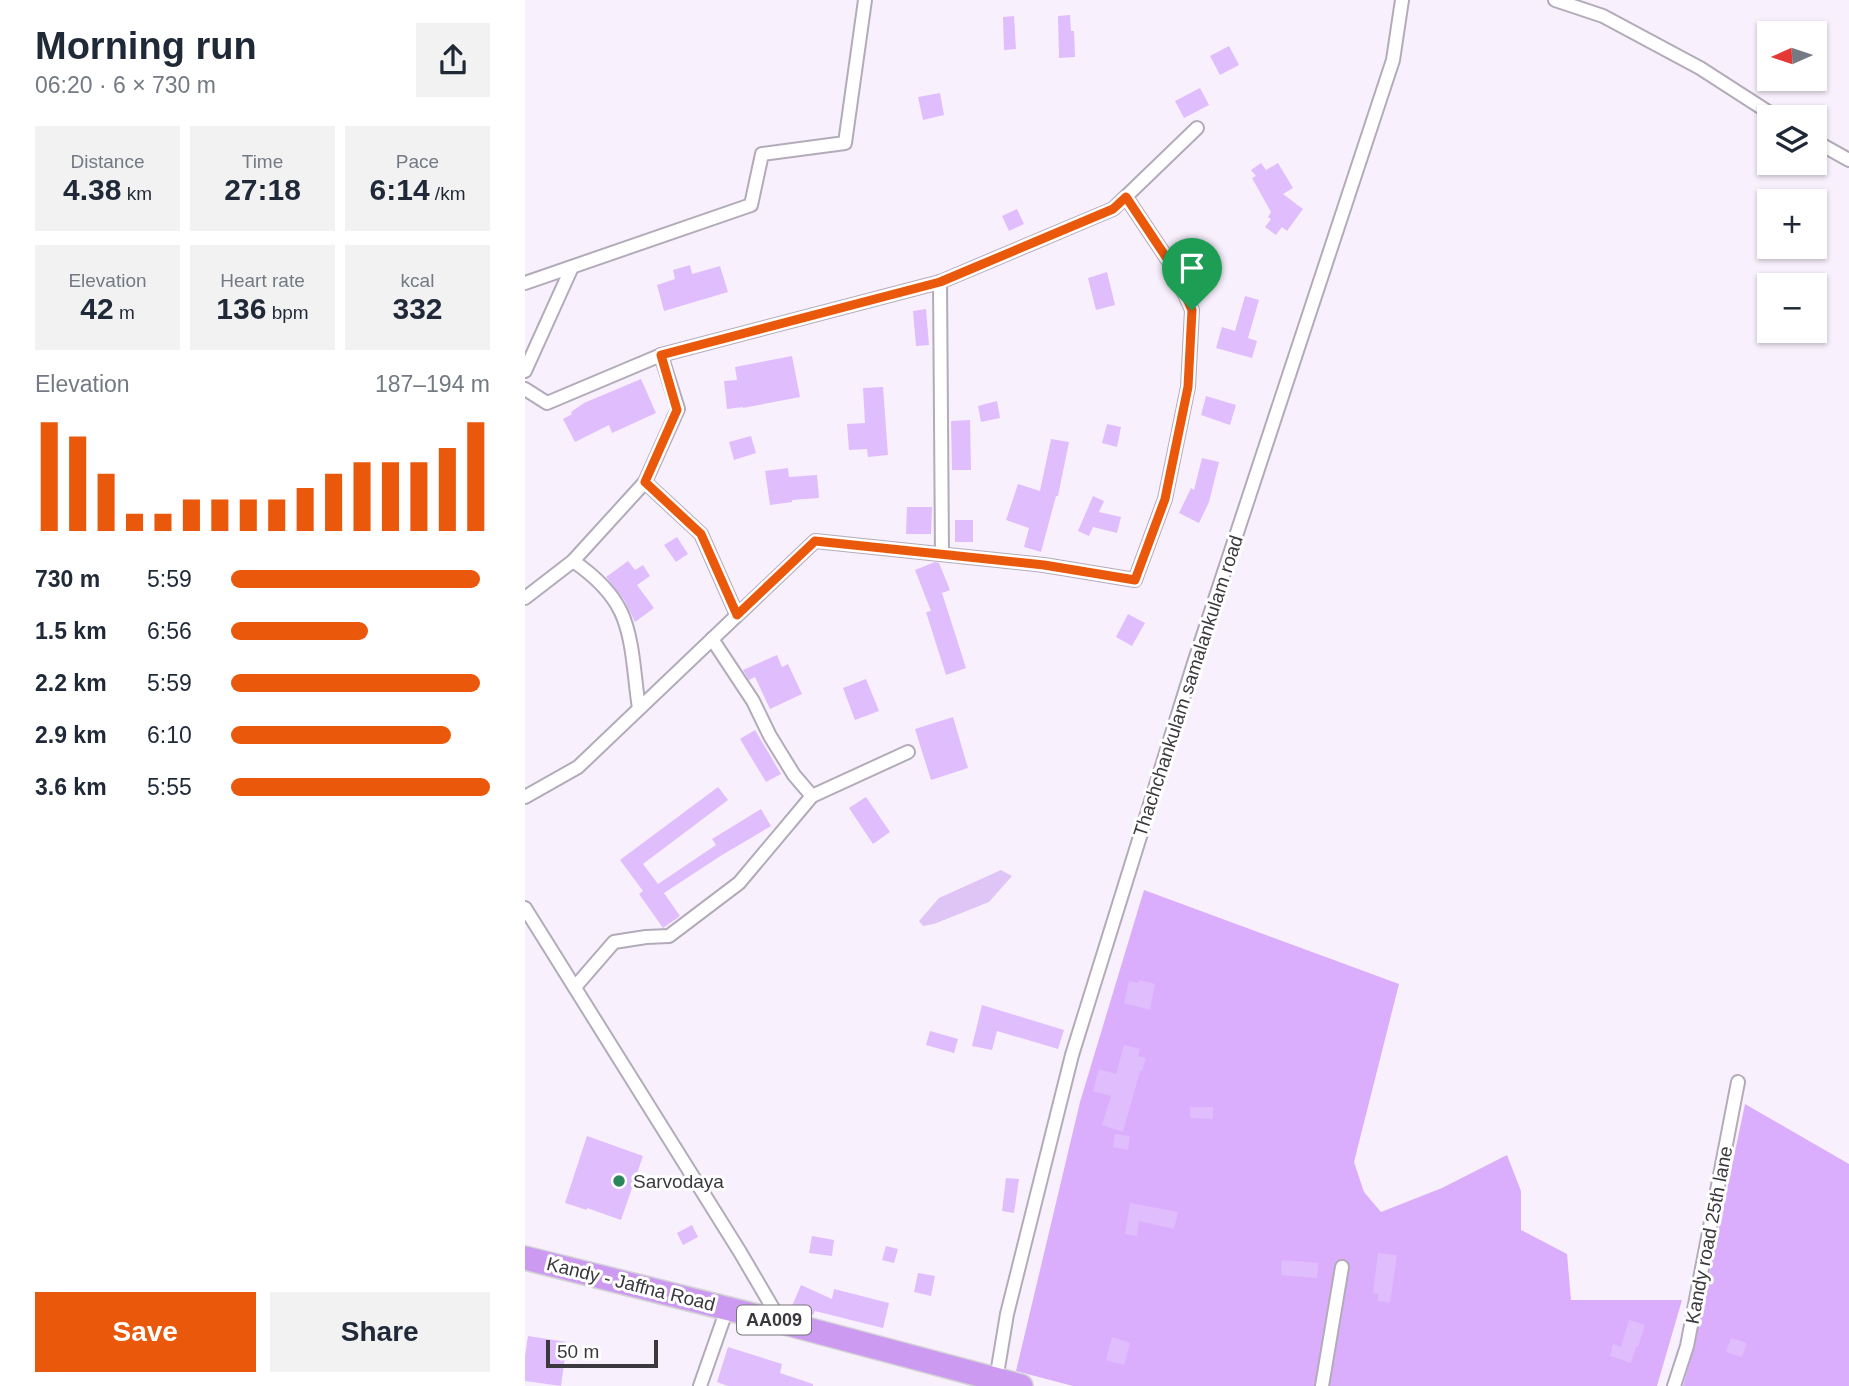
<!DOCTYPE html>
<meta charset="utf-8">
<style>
body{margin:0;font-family:Helvetica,sans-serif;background:#f2f2f3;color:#1f2937;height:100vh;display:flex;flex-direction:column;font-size:26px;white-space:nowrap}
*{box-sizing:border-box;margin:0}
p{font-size:23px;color:#747a83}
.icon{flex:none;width:38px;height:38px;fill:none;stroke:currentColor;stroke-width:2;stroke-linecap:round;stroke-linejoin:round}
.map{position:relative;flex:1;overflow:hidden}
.side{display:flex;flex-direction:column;background:#fff;width:525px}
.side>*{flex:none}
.needle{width:46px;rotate:267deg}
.buttons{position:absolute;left:1232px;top:21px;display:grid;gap:14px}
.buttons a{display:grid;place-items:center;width:70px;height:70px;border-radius:0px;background:#fff;box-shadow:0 2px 5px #0004;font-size:35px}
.scale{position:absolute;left:21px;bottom:18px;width:112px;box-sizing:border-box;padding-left:7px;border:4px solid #3b383e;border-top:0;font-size:19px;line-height:24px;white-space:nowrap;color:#3b383e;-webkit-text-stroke:5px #fff;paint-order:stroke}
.pin{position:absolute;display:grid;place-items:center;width:60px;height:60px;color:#fff;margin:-72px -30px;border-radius:50% 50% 50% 0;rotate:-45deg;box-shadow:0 0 7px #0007}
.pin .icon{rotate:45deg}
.round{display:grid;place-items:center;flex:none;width:74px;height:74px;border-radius:0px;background:#f2f2f3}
.summary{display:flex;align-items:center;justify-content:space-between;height:119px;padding:0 35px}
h1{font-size:38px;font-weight:600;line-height:52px}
.metrics{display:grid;grid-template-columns:repeat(3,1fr);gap:10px;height:119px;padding:7px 35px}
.metrics div{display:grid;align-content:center;border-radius:0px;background:#f2f2f3;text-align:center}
.metrics b{font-size:30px;font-weight:600}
.metrics small{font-size:19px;font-weight:400}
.metrics p{font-size:19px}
.chart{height:196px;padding:14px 35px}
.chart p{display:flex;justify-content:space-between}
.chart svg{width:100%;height:126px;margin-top:7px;stroke:#ea580c;stroke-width:6}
.button{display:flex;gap:14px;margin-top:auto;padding:14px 35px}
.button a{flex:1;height:80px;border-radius:0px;background:#ea580c;color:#fff;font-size:28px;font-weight:600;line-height:80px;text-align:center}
.button a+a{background:#f2f2f3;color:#1f2937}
ul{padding:0 35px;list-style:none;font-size:23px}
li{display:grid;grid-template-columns:112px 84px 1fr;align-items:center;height:52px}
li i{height:18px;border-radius:9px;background:#ea580c}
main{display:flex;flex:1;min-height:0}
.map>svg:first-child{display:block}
</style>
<main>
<section class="side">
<div class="summary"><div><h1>Morning run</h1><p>06:20 · 6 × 730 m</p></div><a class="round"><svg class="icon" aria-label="share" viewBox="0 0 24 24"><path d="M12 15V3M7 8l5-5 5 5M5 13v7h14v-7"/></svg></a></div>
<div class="metrics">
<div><p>Distance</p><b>4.38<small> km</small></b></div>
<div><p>Time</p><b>27:18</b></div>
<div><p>Pace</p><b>6:14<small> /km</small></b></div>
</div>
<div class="metrics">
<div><p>Elevation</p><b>42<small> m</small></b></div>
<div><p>Heart rate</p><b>136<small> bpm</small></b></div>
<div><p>kcal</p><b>332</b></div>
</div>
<div class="chart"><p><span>Elevation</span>187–194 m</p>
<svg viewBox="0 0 160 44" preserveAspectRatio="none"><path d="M5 44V6M15 44V11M25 44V24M35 44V38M45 44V38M55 44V33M65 44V33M75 44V33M85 44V33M95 44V29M105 44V24M115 44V20M125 44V20M135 44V20M145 44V15M155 44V6"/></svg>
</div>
<ul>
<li><b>730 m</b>5:59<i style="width:96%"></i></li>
<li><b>1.5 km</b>6:56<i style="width:53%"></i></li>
<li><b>2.2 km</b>5:59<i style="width:96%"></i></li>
<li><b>2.9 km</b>6:10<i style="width:85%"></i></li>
<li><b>3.6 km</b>5:55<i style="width:100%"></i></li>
</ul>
<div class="button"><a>Save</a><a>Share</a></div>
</section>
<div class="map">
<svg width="1324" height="1386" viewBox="0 0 1324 1386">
<rect width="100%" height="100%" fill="#f8f1fd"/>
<g fill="#daaefd">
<polygon points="619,890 874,984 829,1162 839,1192 856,1212 917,1188 982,1155 996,1191 996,1230 1042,1254 1046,1300 1157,1300 1132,1386 548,1386 491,1371 555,1102"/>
<polygon points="1220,1104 1324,1164 1324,1386 1158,1386 1169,1347"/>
</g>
<polygon fill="#dfc5f5" points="476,870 487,876 464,902 409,924 398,926 394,921 414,898"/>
<g fill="#e0bdfd">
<polygon points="545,15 546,31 549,31 550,57 534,58 533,16"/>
<polygon points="489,16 491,49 479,50 478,17"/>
<polygon points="704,46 714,65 695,75 685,56"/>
<polygon points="675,88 684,105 659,118 650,101"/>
<polygon points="415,93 419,115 398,120 393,97"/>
<polygon points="736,163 741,170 753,163 768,188 758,194 778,209 762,231 757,227 751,235 740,227 746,219 743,217 746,212 727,178 731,176 726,170"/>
<polygon points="492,209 499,224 484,231 477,216"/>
<polygon points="165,265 167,274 195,266 203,292 139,311 132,285 150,279 148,270"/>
<polygon points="582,272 590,305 571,310 563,278"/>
<polygon points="720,296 734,300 723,338 732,341 727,358 691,348 697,327 710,331"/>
<polygon points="401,309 404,345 391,346 388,311"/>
<polygon points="267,356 275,397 218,408 218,407 202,409 199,381 212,380 210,367"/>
<polygon points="116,379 131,413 87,433 84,425 50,442 38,419 47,414 46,412 59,403"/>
<polygon points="358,387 363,455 343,457 342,449 324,450 322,424 340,423 338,388"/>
<polygon points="681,396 711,405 705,425 676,415"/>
<polygon points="472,401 475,418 456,422 453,406"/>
<polygon points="445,420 446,470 427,470 426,421"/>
<polygon points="582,424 596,427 592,447 577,443"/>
<polygon points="226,436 231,453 209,460 204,442"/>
<polygon points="526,439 544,442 533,496 531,496 516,552 499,547 504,528 481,520 493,484 515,491"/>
<polygon points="677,458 694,462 684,502 674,523 654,513 666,488 669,490"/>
<polygon points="263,468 264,477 292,475 294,498 267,500 267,502 245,505 240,471"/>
<polygon points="568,496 579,501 574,512 596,517 592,533 568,527 564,536 553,531"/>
<polygon points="382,507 407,507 406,534 381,534"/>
<rect x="430" y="520" width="18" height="22"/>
<polygon points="152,537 163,554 151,562 139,545"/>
<polygon points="103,561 110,570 118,565 125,576 112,585 129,608 110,622 99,600 81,577"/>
<polygon points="410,562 414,563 425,590 417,593 441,668 421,675 401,612 406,611 390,570"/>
<polygon points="603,614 620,623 607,646 591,637"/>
<polygon points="252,655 257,667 263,664 277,694 245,709 230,677 224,680 218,670"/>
<polygon points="341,679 354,711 330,720 318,688"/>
<polygon points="428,717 443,768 406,780 390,729"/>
<polygon points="230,730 256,774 241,782 215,739"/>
<polygon points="193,787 203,800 118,864 133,884 191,845 187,839 236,809 246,826 197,855 139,893 155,916 138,928 114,894 118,891 95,860"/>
<polygon points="341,797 365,832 348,844 324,808"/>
<polygon points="614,980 630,984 625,1010 599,1003 604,981 614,983"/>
<polygon points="457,1005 539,1030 533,1049 472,1031 467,1050 447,1046"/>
<polygon points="405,1031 433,1039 429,1053 401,1045"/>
<polygon points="599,1045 615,1049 613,1056 621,1058 617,1071 615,1071 598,1132 577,1125 586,1096 568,1091 574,1069 591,1074"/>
<polygon points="665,1107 688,1107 688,1119 665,1118"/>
<polygon points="590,1134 605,1136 603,1150 588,1147"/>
<polygon points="62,1136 118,1156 96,1220 62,1208 62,1210 40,1203"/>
<polygon points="481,1178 494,1179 489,1213 477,1211"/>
<polygon points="605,1203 653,1212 649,1229 614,1221 612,1236 600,1234"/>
<polygon points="167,1225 173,1237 158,1245 152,1233"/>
<polygon points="287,1236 309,1240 307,1256 284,1253"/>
<polygon points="361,1246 373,1249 369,1263 357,1260"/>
<polygon points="853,1253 872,1255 865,1303 853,1301 853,1294 848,1293"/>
<polygon points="757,1260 793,1263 792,1278 756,1275"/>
<polygon points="393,1273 410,1276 406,1296 389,1292"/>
<polygon points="276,1285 307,1299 309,1289 364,1303 358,1328 290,1311 288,1315 267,1306"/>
<polygon points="1104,1320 1120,1325 1113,1347 1111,1347 1106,1363 1085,1356 1088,1344 1096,1347"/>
<polygon points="3,1336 42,1342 36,1386 0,1381 0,1356"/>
<polygon points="587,1337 605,1343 599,1365 581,1360"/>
<polygon points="1206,1338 1222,1343 1217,1357 1201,1352"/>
<polygon points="203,1347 257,1364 255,1373 288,1384 288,1386 203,1386 192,1382"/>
</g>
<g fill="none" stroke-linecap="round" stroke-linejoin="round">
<defs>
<g id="street">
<polyline points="1030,0 1078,16 1175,68 1251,117"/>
<polyline points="1290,141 1324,160"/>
<polyline points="415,282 417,554"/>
<polyline points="0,283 226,205 237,154 320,143 340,0"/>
<polyline points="0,371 47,267"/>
<polyline points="0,389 22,403 136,355 415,282 588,209 672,128"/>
<polyline points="120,482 176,534 212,615"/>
<path d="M48 561C67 574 86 591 96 612 109 640 109 678 114 708"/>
<polyline points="0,598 48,561 120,482 153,409 136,355"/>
<polyline points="187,639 228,701 245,736 269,775 287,796"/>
<polyline points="0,797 53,767 290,541 519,565 610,580 640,499 663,387 667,310 647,266 601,197"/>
<polyline points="0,908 215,1252 256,1322"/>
<polyline points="50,987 89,942 121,937 144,936 214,883 287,796 383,752"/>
<polyline points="471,1380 482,1314 547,1055 669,663 868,60 877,0"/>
<polyline points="175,1386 202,1309"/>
<polyline points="797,1386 817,1267"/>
<polyline points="1149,1386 1162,1346 1213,1082"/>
</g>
<polyline id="highway" points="0,1258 256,1322 496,1386"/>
</defs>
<use href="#street" stroke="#b3abb9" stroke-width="16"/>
<use href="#highway" stroke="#d4d3d5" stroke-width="26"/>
<use href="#street" stroke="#fff" stroke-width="12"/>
<use href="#highway" stroke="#cc9bf1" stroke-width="23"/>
</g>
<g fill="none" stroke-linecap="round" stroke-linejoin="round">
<defs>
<polygon id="route" points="601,197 647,266 667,310 663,387 640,499 610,580 519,565 290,541 212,615 176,534 120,482 152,410 136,355 415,282 588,209"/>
</defs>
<use href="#route" stroke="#fff" stroke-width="14"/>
<use href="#route" stroke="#ea580c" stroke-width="9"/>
</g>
<circle fill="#2c865c" stroke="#fff" stroke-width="2.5" cx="94" cy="1181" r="7"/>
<g text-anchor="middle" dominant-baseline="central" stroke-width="6" stroke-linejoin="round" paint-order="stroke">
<rect fill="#fff" stroke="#767478" stroke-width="2" x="212" y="1305.5" width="74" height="29" rx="5"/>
<g font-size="18" font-weight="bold" fill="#3b383e">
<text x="249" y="1320">AA009</text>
</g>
<g font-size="19" fill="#3b383e" stroke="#fff">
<text transform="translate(663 686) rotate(-72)">Thachchankulam samalankulam road</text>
<text transform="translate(1184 1235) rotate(-79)">Kandy road 25th lane</text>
<text transform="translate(106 1284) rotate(14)">Kandy - Jaffna Road</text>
</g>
<g font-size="19" fill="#3b383e" stroke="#fff" text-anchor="start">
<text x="108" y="1181">Sarvodaya</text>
</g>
</g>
</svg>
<div class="buttons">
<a><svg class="needle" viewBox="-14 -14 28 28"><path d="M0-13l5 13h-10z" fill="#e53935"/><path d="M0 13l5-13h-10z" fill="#747a83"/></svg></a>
<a><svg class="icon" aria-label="layers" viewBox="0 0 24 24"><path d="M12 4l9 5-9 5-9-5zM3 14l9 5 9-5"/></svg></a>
<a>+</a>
<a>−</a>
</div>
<div class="scale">50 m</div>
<div class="pin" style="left:667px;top:310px;background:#1e9e55"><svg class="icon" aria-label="arrive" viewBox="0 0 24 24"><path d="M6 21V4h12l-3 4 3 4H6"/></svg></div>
</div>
</main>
